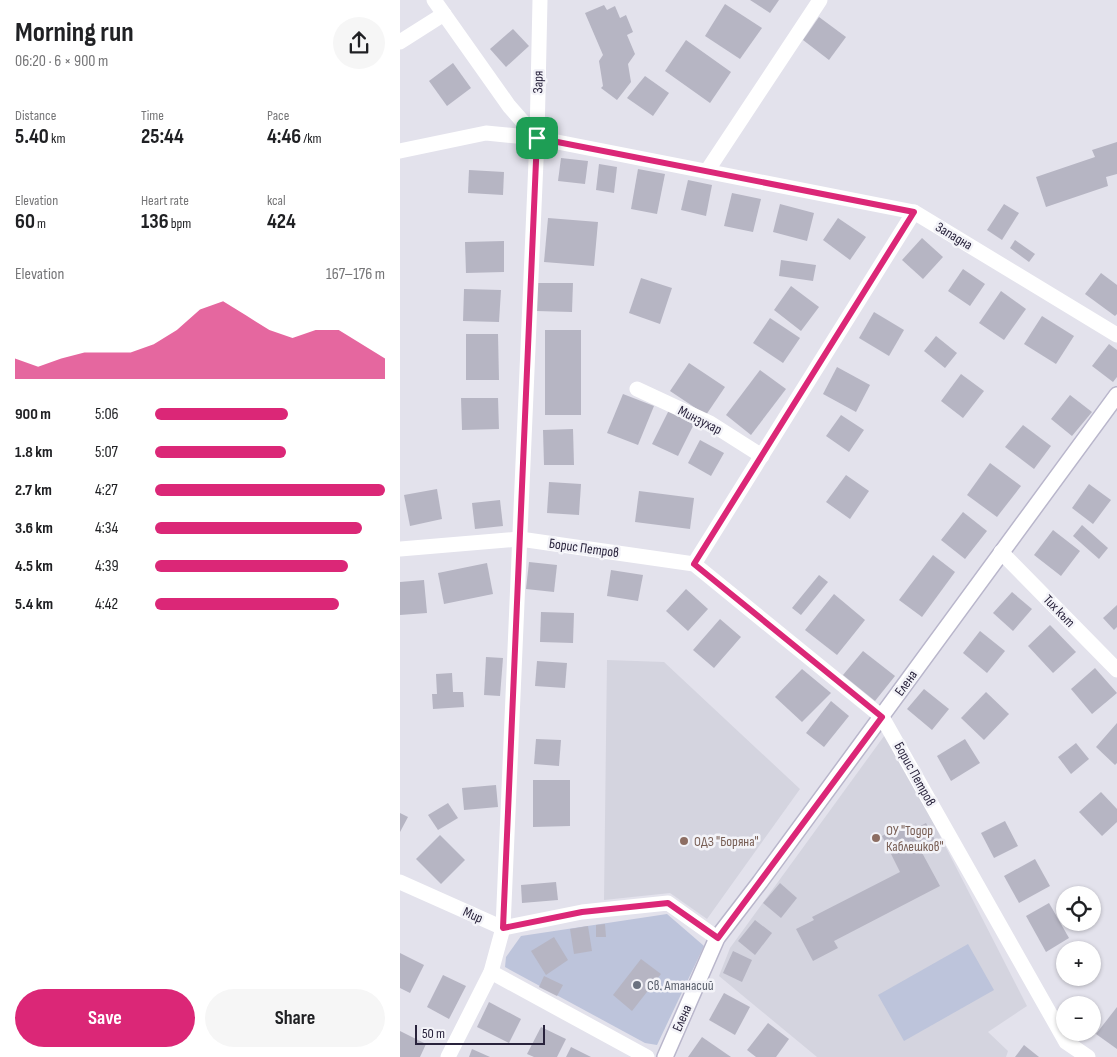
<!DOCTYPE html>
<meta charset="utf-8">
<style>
body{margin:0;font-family:"Sofia Sans Condensed",sans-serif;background:#f6f6f6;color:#202124;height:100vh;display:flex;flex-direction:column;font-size:19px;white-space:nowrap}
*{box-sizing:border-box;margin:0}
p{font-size:16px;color:#757577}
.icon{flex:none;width:28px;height:28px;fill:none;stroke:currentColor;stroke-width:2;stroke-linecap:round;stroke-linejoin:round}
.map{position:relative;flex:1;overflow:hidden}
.panel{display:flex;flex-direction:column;background:#fff;width:400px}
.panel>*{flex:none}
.controls{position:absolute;left:656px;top:886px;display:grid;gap:10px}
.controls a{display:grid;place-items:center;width:45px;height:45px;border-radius:50%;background:#fff;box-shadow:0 1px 4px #0004;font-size:25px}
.scale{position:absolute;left:15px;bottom:12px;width:130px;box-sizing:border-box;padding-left:5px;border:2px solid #29233c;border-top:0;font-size:14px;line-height:18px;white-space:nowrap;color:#29233c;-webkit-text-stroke:4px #f3f3f8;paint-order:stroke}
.pin{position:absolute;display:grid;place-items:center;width:42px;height:42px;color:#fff;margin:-21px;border-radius:10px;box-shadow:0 2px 8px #0006}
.round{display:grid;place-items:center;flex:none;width:52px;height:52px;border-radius:26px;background:#f6f6f6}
.overview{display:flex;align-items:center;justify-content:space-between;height:85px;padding:0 15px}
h1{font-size:28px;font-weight:700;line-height:38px}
.metrics{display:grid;grid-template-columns:repeat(3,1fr);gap:8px;height:85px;padding:5px 15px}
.metrics div{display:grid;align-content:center}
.metrics b{font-size:21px;font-weight:700}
.metrics small{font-size:14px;font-weight:400}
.metrics p{font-size:14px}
.chart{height:140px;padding:10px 15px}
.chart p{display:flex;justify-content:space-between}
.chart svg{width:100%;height:90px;margin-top:5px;fill:#db2777;opacity:.7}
.primary-button{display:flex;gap:10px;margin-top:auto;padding:10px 15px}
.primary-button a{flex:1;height:58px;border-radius:30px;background:#db2777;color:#fff;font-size:20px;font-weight:700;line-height:58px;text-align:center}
.primary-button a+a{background:#f6f6f6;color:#202124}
ul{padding:0 15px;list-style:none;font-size:16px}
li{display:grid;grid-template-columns:80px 60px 1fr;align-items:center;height:38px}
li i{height:12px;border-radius:6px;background:#db2777}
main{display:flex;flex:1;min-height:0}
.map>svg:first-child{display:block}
</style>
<main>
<section class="panel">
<div class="overview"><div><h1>Morning run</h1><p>06:20 · 6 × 900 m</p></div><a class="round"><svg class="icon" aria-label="share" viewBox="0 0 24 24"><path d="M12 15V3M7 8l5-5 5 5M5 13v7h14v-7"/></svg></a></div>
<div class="metrics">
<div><p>Distance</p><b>5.40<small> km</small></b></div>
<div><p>Time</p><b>25:44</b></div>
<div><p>Pace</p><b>4:46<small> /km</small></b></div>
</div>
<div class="metrics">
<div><p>Elevation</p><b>60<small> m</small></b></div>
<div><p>Heart rate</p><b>136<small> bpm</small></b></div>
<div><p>kcal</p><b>424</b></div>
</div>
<div class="chart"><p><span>Elevation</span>167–176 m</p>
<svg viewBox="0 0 160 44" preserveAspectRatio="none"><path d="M0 44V34L10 38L20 34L30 31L40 31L50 31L60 27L70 20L80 10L90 6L100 13L110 20L120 24L130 20L140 20L150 27L160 34V44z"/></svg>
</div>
<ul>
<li><b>900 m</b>5:06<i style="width:58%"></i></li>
<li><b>1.8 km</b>5:07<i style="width:57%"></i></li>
<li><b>2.7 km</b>4:27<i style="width:100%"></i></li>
<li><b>3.6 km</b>4:34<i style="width:90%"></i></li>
<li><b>4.5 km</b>4:39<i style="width:84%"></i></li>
<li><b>5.4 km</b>4:42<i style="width:80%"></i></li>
</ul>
<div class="primary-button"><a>Save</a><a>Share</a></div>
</section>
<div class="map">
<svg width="717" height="1057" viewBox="0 0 717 1057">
<rect width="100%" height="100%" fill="#e3e2ec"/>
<g fill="#d4d4df">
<polygon points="207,660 264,662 400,789 307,919 270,893 204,900"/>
<polygon points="487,732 627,1006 588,1032 608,1051 606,1057 417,1057 319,976 330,948"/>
</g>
<g fill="#bdc4db">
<polygon points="267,914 304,946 257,1045 245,1043 105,967 106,957 121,936"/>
<polygon points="568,944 594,990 504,1041 478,995"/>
</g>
<g fill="#b6b5c3">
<polygon points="350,0 379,0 370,13"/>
<polygon points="325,4 362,28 340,59 305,36"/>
<polygon points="204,5 207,10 215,6 220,18 226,15 233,32 227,35 235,54 228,64 231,82 217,100 201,88 203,86 199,61 203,55 185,13"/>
<polygon points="419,17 446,37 429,60 403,40"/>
<polygon points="113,29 129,46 106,67 90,49"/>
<polygon points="286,40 331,72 310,103 265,71"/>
<polygon points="53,63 71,88 47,106 29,81"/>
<polygon points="245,76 269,93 253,116 227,98"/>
<polygon points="717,142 717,174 706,177 708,186 646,207 636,177 695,157 692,150"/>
<polygon points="161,158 188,161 185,184 158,181"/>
<polygon points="199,164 217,167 214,193 196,190"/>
<polygon points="238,169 265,174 257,214 231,209"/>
<polygon points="69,170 104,172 103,195 68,193"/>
<polygon points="288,180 312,185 306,216 281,210"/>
<polygon points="332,193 361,199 353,232 324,226"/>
<polygon points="380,204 414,213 407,241 373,232"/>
<polygon points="604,204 619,213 602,240 587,230"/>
<polygon points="148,218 198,222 194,266 144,262"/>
<polygon points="438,218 466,237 450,260 423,240"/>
<polygon points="522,238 543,257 523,279 502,260"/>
<polygon points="615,240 635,254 629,262 610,248"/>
<polygon points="104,241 104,272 66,273 65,242"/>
<polygon points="381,260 416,265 413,281 379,276"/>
<polygon points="563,269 585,284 570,306 548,291"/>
<polygon points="701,273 717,285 717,314 715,316 685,294"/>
<polygon points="241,278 272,288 260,324 229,313"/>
<polygon points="136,283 173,283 172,312 136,311"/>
<polygon points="391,286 419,307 401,331 374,310"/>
<polygon points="64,289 101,290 99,322 63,321"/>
<polygon points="601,291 626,309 604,340 579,323"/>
<polygon points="474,312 504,330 489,356 459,338"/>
<polygon points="642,316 674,336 656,364 624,344"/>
<polygon points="370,318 400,338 383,363 353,343"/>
<rect x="145" y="330" width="36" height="85"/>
<polygon points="66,334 98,334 99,380 66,380"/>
<polygon points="536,336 557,353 545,368 524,351"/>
<polygon points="709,344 717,350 717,377 713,382 692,366"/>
<polygon points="289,363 325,387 306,415 270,391"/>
<polygon points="437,367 470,385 456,412 423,394"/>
<polygon points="360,370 386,389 351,435 326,415"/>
<polygon points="561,374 584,391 563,418 541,401"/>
<polygon points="223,394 254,406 238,445 207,433"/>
<polygon points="670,395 692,412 672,436 651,419"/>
<polygon points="61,398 98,398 99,429 62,430"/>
<polygon points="269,410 295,422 278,456 252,444"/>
<polygon points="441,415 464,430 449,452 426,436"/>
<polygon points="623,425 651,446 634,469 605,447"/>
<polygon points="173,429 174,465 144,465 143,430"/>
<polygon points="300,440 324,453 311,476 288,463"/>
<polygon points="590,463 621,486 597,517 567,495"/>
<polygon points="446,475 469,491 450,519 426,502"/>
<polygon points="149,482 181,484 179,515 147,513"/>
<polygon points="689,484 711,500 693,524 672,508"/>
<polygon points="37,489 42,519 10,526 4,495"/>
<polygon points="239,491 294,498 290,529 235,522"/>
<polygon points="100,500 103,526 75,529 72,503"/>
<polygon points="563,512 587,531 565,559 541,540"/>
<polygon points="682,525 708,548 699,559 673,536"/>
<polygon points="653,530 680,551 661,576 634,555"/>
<polygon points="533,555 555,572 522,617 499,600"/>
<polygon points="129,562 157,565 154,592 126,589"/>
<polygon points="87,563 93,594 44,604 38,573"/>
<polygon points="211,570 243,575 238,601 207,596"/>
<polygon points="419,575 428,582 401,615 392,608"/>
<polygon points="24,580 27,613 0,615 0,582"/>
<polygon points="286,589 308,609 288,631 266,611"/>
<polygon points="612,592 632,609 613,631 593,613"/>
<polygon points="434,594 465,620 437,655 405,630"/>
<polygon points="717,605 717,627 714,630 703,618"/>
<polygon points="141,612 174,613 173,643 140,642"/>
<polygon points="320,619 341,637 314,668 293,650"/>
<polygon points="650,625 676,652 653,673 628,646"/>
<polygon points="580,631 605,651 587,673 563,653"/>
<polygon points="463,651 495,676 475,701 443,675"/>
<polygon points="86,657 103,658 100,696 84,695"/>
<polygon points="137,661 167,663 165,688 135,686"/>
<polygon points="695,668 717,693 692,714 671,689"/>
<polygon points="402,669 431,693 402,722 375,697"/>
<polygon points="52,673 53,692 63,692 64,707 33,709 32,694 37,694 36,674"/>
<polygon points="524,689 549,709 532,730 507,709"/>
<polygon points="586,692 609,714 584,740 561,718"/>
<polygon points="431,701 449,716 424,747 406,733"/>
<polygon points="717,723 717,763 715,765 696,747"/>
<polygon points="136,739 161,740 159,766 134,764"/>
<polygon points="565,739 580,763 551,781 537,756"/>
<polygon points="676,743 689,759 671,774 658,757"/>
<polygon points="133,780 170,780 170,826 133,827"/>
<polygon points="96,785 98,807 64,810 62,788"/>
<polygon points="701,792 717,809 717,822 702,836 679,812"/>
<polygon points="48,803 58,818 38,830 28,815"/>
<polygon points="0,813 8,817 0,832"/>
<polygon points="605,821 618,846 594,858 581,833"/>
<polygon points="507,823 511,831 526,823 535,840 520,849 540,886 434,941 438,948 413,961 396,929 414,920 412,917 500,872 482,836"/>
<polygon points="40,835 65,860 41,884 16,859"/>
<polygon points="635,859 650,886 619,903 604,876"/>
<polygon points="156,882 158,900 122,903 121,885"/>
<polygon points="380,883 397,898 381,918 363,903"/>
<polygon points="649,903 669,938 646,952 626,916"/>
<polygon points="355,920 372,933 355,955 338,941"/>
<polygon points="205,924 206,937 196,937 196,925"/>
<polygon points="188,926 192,951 174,954 170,929"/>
<polygon points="154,937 168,960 146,975 131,951"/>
<polygon points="333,951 352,960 342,982 323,973"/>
<polygon points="0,953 24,965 10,993 0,988"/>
<polygon points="241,959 261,974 232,1011 213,995"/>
<polygon points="665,959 665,978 681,978 669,984 657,964"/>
<polygon points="43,975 66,986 49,1019 27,1007"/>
<polygon points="144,976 163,985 157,996 139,987"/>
<polygon points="324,993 350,1007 335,1035 309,1020"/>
<polygon points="89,1002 121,1019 109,1043 77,1027"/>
<polygon points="717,1007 717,1049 696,1034"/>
<polygon points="368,1023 389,1039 376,1057 356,1057 347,1050"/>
<polygon points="141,1027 166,1039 157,1057 134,1057 127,1054"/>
<polygon points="0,1031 26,1044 20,1057 0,1057"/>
<polygon points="302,1037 331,1057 288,1057"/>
<polygon points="624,1045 639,1057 615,1057"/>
<polygon points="171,1047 191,1057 166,1057"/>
<polygon points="72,1049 90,1057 69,1057"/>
</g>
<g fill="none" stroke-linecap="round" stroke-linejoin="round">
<defs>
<polyline id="secondary" points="265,1057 317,938 360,882 717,395"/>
</defs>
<use href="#secondary" stroke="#b9b6cb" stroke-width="18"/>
<g stroke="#fff" stroke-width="15">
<polyline points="34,0 109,106 137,138"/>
<polyline points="0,42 44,14"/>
<polyline points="0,151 86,133 137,138 514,212 717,335"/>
<polyline points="307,171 420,0"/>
<polyline points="237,389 310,423 362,456"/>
<polyline points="0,549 120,539 294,564 482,717 666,1042 688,1057"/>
<polyline points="601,552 717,670"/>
<polyline points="294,564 514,212"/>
<polyline points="0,882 103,928 182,912 268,903 317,938"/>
<polyline points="91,972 247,1057"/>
<polyline points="48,1057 91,972 103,928 137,138 140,0"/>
</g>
<use href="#secondary" stroke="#fff" stroke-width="15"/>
</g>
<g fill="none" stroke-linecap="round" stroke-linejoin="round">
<defs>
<polygon id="route" points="137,138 514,212 294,564 482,717 318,938 268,903 182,912 103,928"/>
</defs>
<use href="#route" stroke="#fff" stroke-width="10"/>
<use href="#route" stroke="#db2777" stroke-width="6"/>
</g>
<g fill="#8d6e63" stroke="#f3f3f8" stroke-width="2">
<circle cx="476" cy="838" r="5"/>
<circle cx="284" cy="841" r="5"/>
</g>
<circle fill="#6b7280" stroke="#f3f3f8" stroke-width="2" cx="237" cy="985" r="5"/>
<g text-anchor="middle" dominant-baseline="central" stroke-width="5" stroke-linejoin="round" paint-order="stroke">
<g font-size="14" fill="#29233c" stroke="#f3f3f8">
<text transform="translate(138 82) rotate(-89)">Заря</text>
<text transform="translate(554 236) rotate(31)">Западна</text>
<text transform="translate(300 420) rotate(27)">Минзухар</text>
<text transform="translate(184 548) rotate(8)">Борис Петров</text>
<text transform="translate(659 611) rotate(46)">Тих кът</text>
<text transform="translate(506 683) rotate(-54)">Елена</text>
<text transform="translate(515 774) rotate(61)">Борис Петров</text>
<text transform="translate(73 915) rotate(24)">Мир</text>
<text transform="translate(282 1018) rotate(-66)">Елена</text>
</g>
<g font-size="14" fill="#785e54" stroke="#f3f3f8" text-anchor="start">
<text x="486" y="830">ОУ "Тодор<tspan x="486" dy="16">Каблешков"</tspan></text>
<text x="294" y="841">ОДЗ "Боряна"</text>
</g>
<g font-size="14" fill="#5b616d" stroke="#f3f3f8" text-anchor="start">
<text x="247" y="985">Св. Атанасий</text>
</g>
</g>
</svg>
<div class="controls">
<a><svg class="icon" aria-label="locate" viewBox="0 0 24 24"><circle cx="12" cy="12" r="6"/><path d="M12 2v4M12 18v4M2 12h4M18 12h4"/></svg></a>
<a>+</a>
<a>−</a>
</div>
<div class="scale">50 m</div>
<div class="pin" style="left:137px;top:138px;background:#1e9e55"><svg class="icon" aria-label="arrive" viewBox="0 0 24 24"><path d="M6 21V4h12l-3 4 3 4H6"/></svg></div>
</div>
</main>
